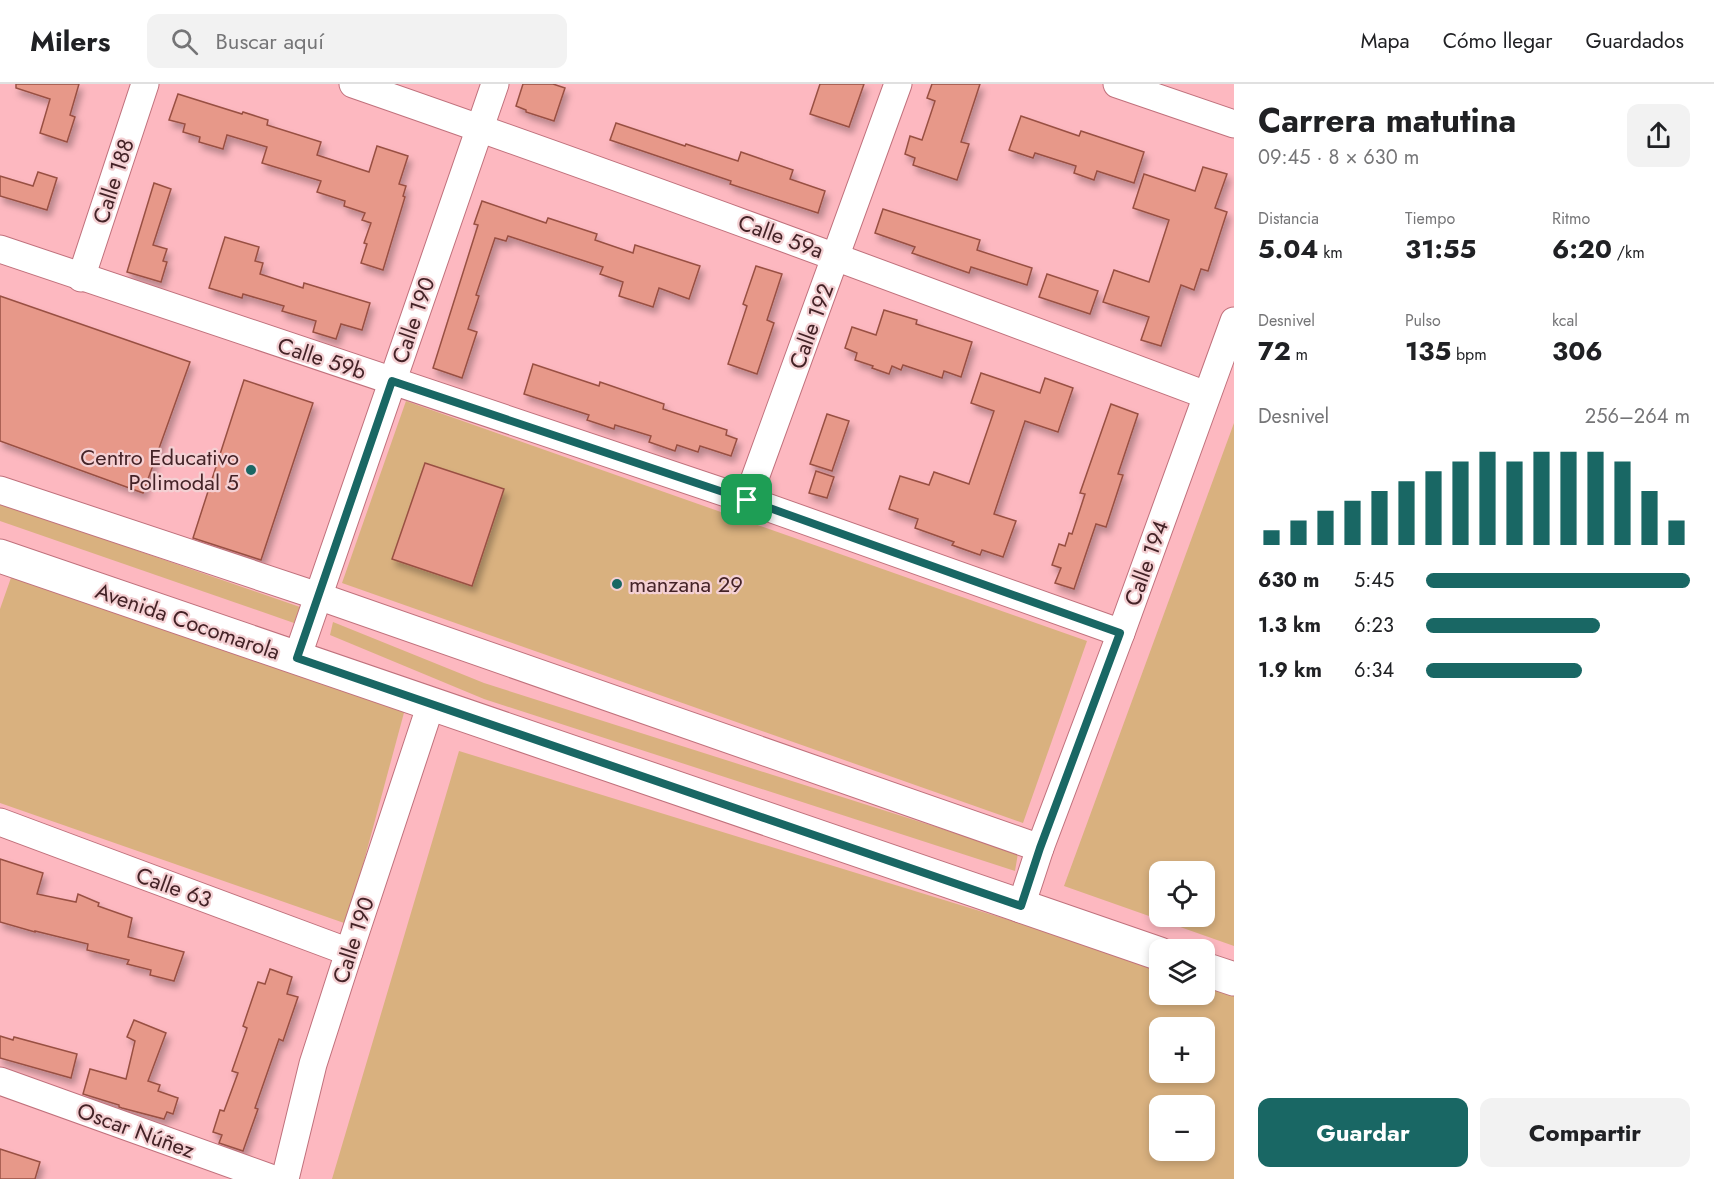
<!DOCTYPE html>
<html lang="es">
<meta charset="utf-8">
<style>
body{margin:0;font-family:Jost,sans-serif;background:#f2f2f2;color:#202124;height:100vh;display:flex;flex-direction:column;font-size:22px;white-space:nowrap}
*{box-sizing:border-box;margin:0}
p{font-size:20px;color:#757577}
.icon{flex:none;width:33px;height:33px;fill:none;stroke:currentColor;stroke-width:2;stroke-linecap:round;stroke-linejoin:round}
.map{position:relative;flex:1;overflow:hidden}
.panel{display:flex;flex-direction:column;background:#fff;width:480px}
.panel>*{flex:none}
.buttons{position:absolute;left:1149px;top:777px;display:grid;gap:12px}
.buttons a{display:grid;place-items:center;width:66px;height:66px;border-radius:12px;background:#fff;box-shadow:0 3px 9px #0003;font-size:30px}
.pin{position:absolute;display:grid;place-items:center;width:51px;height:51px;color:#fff;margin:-26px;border-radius:12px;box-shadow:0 3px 9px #0006}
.round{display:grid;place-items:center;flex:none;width:63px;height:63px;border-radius:12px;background:#f2f2f2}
.headline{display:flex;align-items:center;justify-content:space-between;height:102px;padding:0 24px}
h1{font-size:33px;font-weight:700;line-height:45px}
.metrics{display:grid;grid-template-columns:repeat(3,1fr);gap:9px;height:102px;padding:6px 24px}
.metrics div{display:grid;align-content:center}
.metrics b{font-size:26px;font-weight:700}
.metrics small{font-size:16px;font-weight:400}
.metrics p{font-size:16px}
.chart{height:168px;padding:12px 24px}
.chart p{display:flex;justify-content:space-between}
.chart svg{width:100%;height:108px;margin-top:6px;stroke:#196764;stroke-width:6}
.primary-button{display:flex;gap:12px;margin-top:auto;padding:12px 24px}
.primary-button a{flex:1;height:69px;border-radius:12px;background:#196764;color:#fff;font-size:24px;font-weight:700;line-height:69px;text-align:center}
.primary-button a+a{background:#f2f2f2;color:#202124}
ul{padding:0 24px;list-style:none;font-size:20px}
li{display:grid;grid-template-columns:96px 72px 1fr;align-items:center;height:45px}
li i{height:15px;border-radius:8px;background:#196764}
header{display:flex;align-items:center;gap:36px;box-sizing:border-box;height:84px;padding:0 30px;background:#fff;border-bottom:2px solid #e0e0e0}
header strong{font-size:28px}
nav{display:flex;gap:33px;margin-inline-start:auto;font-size:21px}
.search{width:420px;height:54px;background:#f2f2f2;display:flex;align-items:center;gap:15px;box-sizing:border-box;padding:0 21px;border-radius:12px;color:#757577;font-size:22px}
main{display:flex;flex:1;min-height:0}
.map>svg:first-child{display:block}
</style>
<header>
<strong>Milers</strong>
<div class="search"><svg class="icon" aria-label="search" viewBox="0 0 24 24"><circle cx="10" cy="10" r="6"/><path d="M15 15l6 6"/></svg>Buscar aquí</div>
<nav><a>Mapa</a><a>Cómo llegar</a><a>Guardados</a></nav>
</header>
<main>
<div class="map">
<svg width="1234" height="1095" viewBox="0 0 1234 1095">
<defs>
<filter id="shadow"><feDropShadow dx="3.5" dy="6" stdDeviation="3" flood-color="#0004"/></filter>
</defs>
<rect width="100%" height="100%" fill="#fdb8c0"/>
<g fill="#d9b17f" fill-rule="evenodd">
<polygon points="406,317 1087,557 1023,739 342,499"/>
<path d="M1234 339V862L1064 802ZM1160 788H1204V832H1160Z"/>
<polygon points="0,419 300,523 294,539 0,437"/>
<polygon points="13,488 405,625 347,840 0,719 0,525"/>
<polygon points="333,538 484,599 1018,769 1015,787 484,615 330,551"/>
<path d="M459 667 1159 882 1160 910H1204L1205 896 1234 905V1095H332ZM1160 944H1204V988H1160ZM1160 1022H1204V1066H1160Z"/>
</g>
<g fill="#e79889" stroke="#995043" stroke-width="1.5" filter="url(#shadow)">
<polygon points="16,0 79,0 70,31 75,33 67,58 40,49 50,15 16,4"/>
<polygon points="523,0 553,0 565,4 554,37 526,28 526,26 516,22"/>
<polygon points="820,0 864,0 849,43 810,30"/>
<polygon points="932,0 980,0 961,58 969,60 957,96 913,81 915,74 905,70 910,52 922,56 935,17 927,14"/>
<polygon points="178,10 242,30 243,28 268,36 267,41 321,58 317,71 369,88 377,62 408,72 399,100 406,102 403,112 405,113 383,186 361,179 367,160 364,159 371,139 362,136 365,129 344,122 345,117 317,108 321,97 262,79 267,63 227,51 223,65 199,58 200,53 183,48 185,40 169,36"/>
<polygon points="1021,32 1079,52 1081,47 1144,68 1134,99 1097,87 1094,96 1074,89 1076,82 1035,69 1033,74 1009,66"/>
<polygon points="616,39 685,62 686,60 738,77 741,68 793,86 790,95 825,107 818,129 730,100 731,97 610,56"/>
<polygon points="1203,83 1227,90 1215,124 1227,128 1208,187 1201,185 1194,206 1181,201 1161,262 1141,256 1149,233 1103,218 1114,186 1149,198 1169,136 1133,124 1144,90 1195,107"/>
<polygon points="38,88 57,94 47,126 0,112 0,92 33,102"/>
<polygon points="154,99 171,105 153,161 167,165 163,177 167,178 161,198 127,188"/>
<polygon points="482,117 546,139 548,134 597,150 595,156 633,169 635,161 700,182 689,215 659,204 653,223 619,212 623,198 600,190 603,183 508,152 506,157 495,154 476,211 479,212 468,245 477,248 462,294 433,284 478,141 474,140"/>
<polygon points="883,125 980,156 977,166 1032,184 1027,201 971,183 969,189 912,169 915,163 875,149"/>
<polygon points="225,153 259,163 255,177 263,179 260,190 303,204 304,199 370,219 362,246 341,240 336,255 313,248 316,237 282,227 284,222 243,210 242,214 209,204"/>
<polygon points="756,182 782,190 767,236 774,239 757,290 728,280 747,222 743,220"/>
<polygon points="1047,190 1098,207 1090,230 1039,213"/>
<polygon points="0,212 190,278 143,409 0,357"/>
<polygon points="884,226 917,236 916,240 972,258 961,293 944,287 942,294 903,281 901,286 892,282 889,290 872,284 873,282 855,276 857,269 845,264 852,243 876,251"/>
<polygon points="533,280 599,302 600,298 664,320 663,325 727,346 726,351 737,355 731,372 700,362 698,368 677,361 675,367 649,358 651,352 615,341 614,345 587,336 589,331 524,310"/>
<polygon points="981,289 1040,309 1045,294 1073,304 1058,348 1025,337 994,430 1016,437 1003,473 982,466 980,471 952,461 954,458 915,444 918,435 889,425 900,392 929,401 934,388 969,400 994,327 971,319"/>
<polygon points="244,296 313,319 261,476 193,454"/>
<polygon points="1111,320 1138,330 1118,390 1123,391 1106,443 1096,440 1074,505 1055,499 1061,484 1052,481 1059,460 1065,462 1069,449 1072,450 1085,410 1080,409"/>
<polygon points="827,330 849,337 832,387 810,380"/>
<polygon points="425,379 504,405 472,502 392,475"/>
<polygon points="816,387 834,393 827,414 809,409"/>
<polygon points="0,775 43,789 37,810 76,818 78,810 99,819 98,822 132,834 128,853 184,868 174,897 150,891 151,886 127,880 129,876 87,866 88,860 35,847 35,848 0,838"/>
<polygon points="270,885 292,893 287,910 298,913 283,957 279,955 255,1024 258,1025 243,1067 219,1059 222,1051 213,1048 220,1026 224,1027 238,989 232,987 247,944 243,942 258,898 265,900"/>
<polygon points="134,936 166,949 148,997 160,1001 158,1007 178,1014 173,1030 167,1028 164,1035 122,1024 119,1023 119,1021 83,1010 90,985 126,995 135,957 127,953"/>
<polygon points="0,952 13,956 14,953 77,970 71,994 0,974"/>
<polygon points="0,1065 40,1078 35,1095 0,1095"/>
</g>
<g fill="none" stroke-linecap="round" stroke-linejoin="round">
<defs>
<g id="minor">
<path d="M353 0C639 99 923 205 1206 311"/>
<polyline points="1117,0 1234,40"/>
<polyline points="0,165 747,416 1121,549"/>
<polyline points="81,194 145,0"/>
<polyline points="0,406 318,512 1040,764"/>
<polyline points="747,416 898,0"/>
<polyline points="297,574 495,0"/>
<polyline points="0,738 349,868"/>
<polyline points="1021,822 1040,764 1121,549 1234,237"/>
<polyline points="0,997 273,1095"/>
<polyline points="285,1095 313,980 349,868 431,620"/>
</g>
<g id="tertiary">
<polyline points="1021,822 1160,870"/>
<polyline points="1204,885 1234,895"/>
</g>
<polyline id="secondary" points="0,472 1021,822"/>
</defs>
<use href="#minor" stroke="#c0717c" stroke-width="29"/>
<use href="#tertiary" stroke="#c0717c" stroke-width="35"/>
<use href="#secondary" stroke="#c0717c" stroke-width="35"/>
<use href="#minor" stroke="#fff" stroke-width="27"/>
<use href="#tertiary" stroke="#fff" stroke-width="33"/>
<use href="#secondary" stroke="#fff" stroke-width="33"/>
</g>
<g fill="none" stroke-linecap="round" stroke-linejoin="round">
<defs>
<polygon id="route" points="392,297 747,416 1120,549 1040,764 1021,822 297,574"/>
</defs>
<use href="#route" stroke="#fff" stroke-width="12"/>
<use href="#route" stroke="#196764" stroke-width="8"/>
</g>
<g fill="#196764" stroke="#f4d0d3" stroke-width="2">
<circle cx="251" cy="386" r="6"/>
<circle cx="617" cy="500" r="6"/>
</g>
<g text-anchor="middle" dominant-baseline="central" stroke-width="4.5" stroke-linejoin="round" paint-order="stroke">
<g font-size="22" fill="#442327" stroke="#f4d0d3">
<text transform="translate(113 97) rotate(-72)">Calle 188</text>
<text transform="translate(781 152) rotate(20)">Calle 59a</text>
<text transform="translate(413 236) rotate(-71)">Calle 190</text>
<text transform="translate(811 242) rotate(-70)">Calle 192</text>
<text transform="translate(322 274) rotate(18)">Calle 59b</text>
<text transform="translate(1146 479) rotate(-70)">Calle 194</text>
<text transform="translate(188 537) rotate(19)">Avenida Cocomarola</text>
<text transform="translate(174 803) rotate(20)">Calle 63</text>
<text transform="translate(353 856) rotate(-72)">Calle 190</text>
<text transform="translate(136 1046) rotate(20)">Oscar Núñez</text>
</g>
<g font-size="22" fill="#442327" stroke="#f4d0d3" text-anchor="end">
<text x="239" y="373">Centro Educativo<tspan x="239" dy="25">Polimodal 5</tspan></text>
<text x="629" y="500" text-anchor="start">manzana 29</text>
</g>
</g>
</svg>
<div class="buttons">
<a><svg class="icon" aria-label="locate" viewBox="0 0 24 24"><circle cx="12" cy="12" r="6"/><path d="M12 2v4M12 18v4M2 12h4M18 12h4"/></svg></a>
<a><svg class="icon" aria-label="layers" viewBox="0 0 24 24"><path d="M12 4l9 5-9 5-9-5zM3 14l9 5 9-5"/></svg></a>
<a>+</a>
<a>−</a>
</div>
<div class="pin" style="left:747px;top:416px;background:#1e9e55"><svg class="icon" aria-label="arrive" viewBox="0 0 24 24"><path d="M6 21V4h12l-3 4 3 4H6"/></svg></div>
</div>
<section class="panel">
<div class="headline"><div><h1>Carrera matutina</h1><p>09:45 · 8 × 630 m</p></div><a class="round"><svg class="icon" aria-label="share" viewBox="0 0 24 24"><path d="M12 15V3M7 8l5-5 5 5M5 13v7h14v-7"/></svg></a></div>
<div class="metrics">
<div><p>Distancia</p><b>5.04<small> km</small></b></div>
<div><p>Tiempo</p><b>31:55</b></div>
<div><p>Ritmo</p><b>6:20<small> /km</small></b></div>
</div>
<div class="metrics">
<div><p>Desnivel</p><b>72<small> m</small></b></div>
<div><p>Pulso</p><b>135<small> bpm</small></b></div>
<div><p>kcal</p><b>306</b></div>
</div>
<div class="chart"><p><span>Desnivel</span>256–264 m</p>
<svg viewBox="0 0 160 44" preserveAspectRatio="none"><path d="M5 44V38M15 44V34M25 44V30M35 44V26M45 44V22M55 44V18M65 44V14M75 44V10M85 44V6M95 44V10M105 44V6M115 44V6M125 44V6M135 44V10M145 44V22M155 44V34"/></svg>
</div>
<ul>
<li><b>630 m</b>5:45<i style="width:100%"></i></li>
<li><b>1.3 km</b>6:23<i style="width:66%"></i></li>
<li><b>1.9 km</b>6:34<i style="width:59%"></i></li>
</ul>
<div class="primary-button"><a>Guardar</a><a>Compartir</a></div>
</section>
</main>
